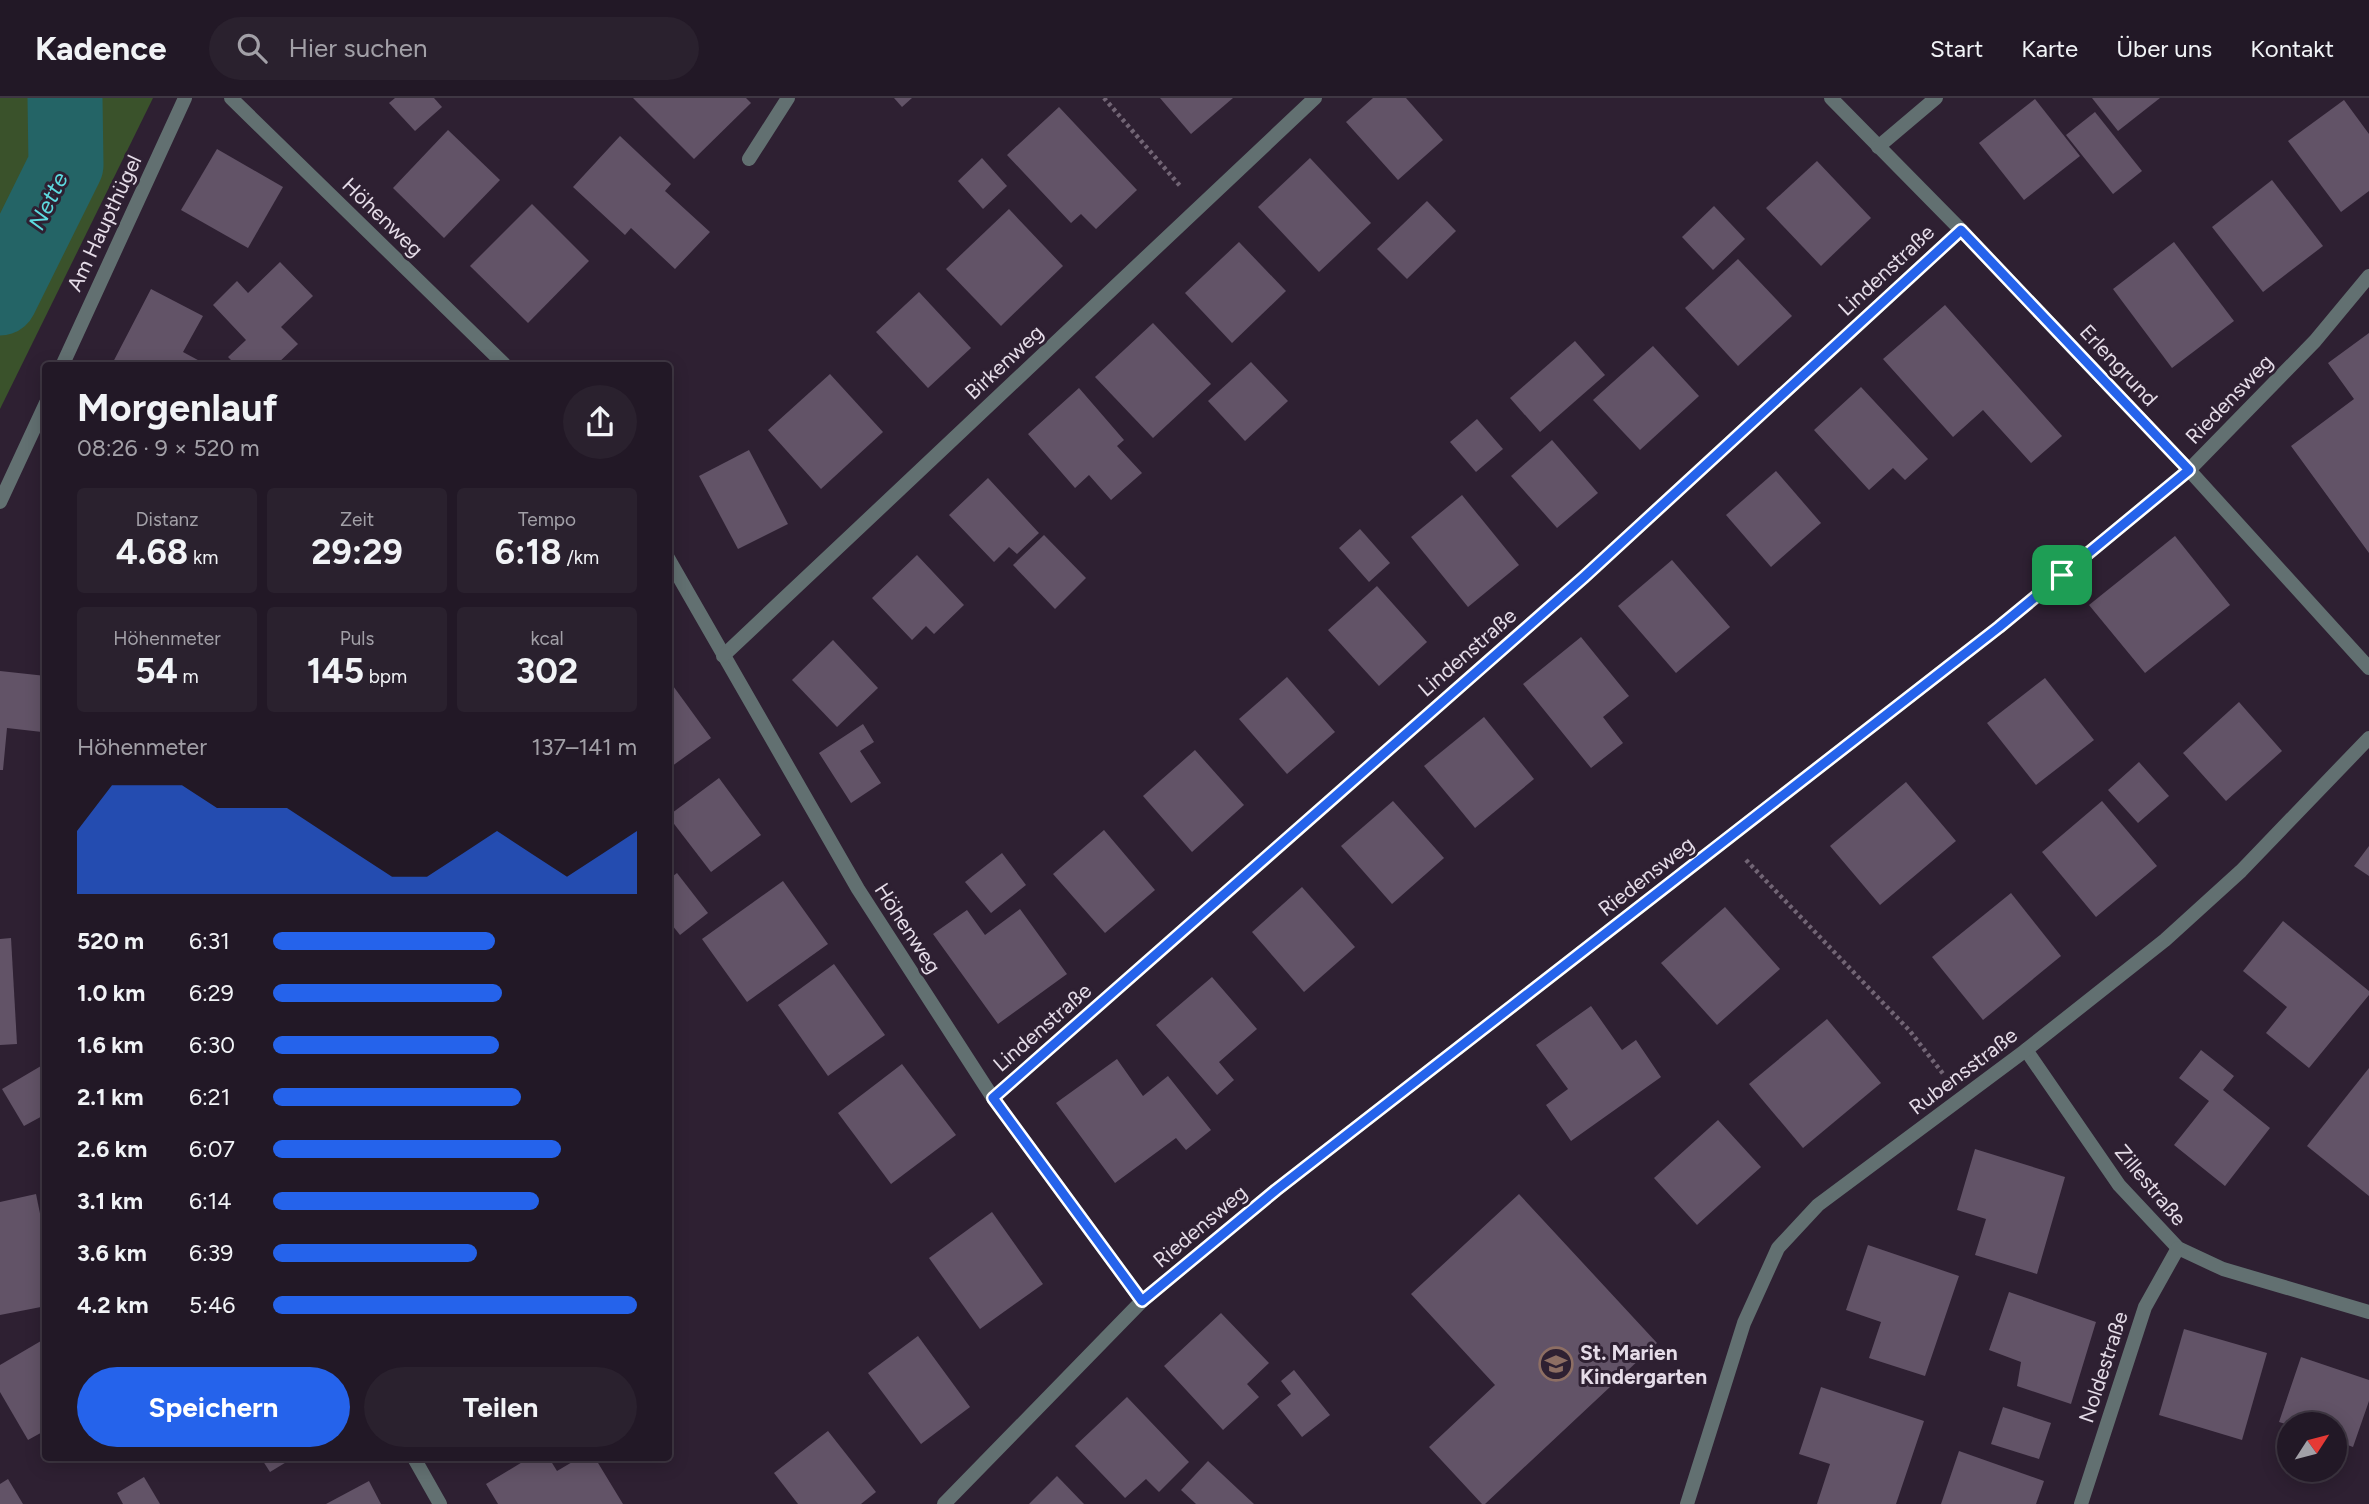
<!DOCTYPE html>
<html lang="de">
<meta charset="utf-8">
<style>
body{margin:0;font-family:Figtree,sans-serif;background:#2a212e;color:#f1f3f6;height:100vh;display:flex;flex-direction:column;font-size:26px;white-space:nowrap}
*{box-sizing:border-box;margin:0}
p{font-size:23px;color:#a2a0a7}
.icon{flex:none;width:38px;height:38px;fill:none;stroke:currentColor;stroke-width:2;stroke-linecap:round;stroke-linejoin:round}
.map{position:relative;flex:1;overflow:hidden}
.panel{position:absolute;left:42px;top:264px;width:630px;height:1099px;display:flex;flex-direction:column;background:#221826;border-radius:7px;box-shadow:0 4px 18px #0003,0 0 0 2px #3f3743}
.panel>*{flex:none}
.needle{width:46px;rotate:54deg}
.fabs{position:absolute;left:2277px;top:1314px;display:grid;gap:14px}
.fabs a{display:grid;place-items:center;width:70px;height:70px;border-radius:50%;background:#221826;box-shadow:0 4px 18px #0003,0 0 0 2px #3f3743;font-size:35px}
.pin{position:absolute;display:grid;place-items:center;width:60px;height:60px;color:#fff;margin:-30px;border-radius:14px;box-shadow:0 4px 10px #0006}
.round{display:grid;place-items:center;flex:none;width:74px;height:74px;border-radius:37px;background:#2a212e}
.head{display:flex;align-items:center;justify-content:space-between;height:119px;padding:0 35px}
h1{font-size:38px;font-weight:700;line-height:52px}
.stats{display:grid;grid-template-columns:repeat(3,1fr);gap:10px;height:119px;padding:7px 35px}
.stats div{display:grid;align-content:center;border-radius:7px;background:#2a212e;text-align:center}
.stats b{font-size:35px;font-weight:700}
.stats small{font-size:19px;font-weight:400}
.stats p{font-size:19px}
.chart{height:196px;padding:14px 35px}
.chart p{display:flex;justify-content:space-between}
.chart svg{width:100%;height:126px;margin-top:7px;fill:#2563eb;opacity:.7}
.action{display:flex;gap:14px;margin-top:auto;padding:14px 35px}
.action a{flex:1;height:80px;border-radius:42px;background:#2563eb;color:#fff;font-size:28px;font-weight:700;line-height:80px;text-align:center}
.action a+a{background:#2a212e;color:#f1f3f6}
ul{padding:0 35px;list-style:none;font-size:23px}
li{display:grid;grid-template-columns:112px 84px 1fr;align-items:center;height:52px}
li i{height:18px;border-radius:9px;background:#2563eb}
header{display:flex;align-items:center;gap:42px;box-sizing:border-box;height:98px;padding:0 35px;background:#221826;border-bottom:2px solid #3f3743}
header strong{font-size:33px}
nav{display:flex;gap:38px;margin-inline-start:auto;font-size:24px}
.search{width:490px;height:63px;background:#2a212e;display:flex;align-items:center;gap:18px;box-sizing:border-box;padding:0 24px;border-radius:38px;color:#a2a0a7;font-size:26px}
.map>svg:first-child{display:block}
</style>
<header>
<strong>Kadence</strong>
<div class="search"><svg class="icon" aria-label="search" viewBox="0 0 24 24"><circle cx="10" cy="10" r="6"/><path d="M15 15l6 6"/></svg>Hier suchen</div>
<nav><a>Start</a><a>Karte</a><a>Über uns</a><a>Kontakt</a></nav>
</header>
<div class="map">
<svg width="2369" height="1406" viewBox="0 0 2369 1406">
<rect width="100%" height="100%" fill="#2e2032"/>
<polygon fill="#3a522b" points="0,0 153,0 0,311"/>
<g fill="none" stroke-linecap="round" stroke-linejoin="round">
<polyline stroke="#246466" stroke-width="75" points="0,200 66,67 65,0"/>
</g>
<g fill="#625367">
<polygon points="395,0 434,0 442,9 415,33 389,5"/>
<polygon points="633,0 746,0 751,5 694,61"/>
<polygon points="894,0 912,0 902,9"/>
<polygon points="1160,0 1233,0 1191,36"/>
<polygon points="1373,0 1406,0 1443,42 1398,82 1346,24"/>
<polygon points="2092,0 2160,0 2118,33"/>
<polygon points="2035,1 2080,58 2024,102 1979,45"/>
<polygon points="2344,2 2369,36 2369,93 2341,114 2288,43"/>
<polygon points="1059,9 1137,92 1096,131 1081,116 1071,125 1007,57"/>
<polygon points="2095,14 2142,73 2113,96 2066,37"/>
<polygon points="448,32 500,82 444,140 393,90"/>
<polygon points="620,38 671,86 665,93 710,134 675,171 631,130 625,137 573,89"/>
<polygon points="217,51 283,89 248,150 181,112"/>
<polygon points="982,60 1007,88 983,111 958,83"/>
<polygon points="1310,60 1371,125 1319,174 1258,109"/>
<polygon points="1817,63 1871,120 1821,168 1766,110"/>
<polygon points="2272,82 2323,148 2263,194 2212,129"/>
<polygon points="1427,103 1456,133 1407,181 1377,151"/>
<polygon points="532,106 589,163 528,225 470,168"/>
<polygon points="1714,108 1745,141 1713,172 1682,139"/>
<polygon points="1009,111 1063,168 1001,228 946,171"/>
<polygon points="1239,144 1286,193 1232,245 1185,195"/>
<polygon points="2174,144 2234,223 2172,270 2113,191"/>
<polygon points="1738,161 1792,218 1738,268 1685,210"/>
<polygon points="280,164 313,198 281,229 298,246 275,268 237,268 228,259 246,242 213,207 237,183 248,195"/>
<polygon points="151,191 203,218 183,254 209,268 111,268"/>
<polygon points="919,194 971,250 928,290 876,234"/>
<polygon points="1945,207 2062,338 2031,365 1983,312 1953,339 1883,261"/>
<polygon points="1153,225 1211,286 1153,340 1095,279"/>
<polygon points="2369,235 2369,455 2291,348 2354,301 2328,265"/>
<polygon points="1575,243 1605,277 1540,334 1510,300"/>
<polygon points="1653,248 1699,298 1640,352 1593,302"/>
<polygon points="1251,264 1288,303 1245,343 1208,303"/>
<polygon points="830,276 883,334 821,391 768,332"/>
<polygon points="1861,289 1928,361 1905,382 1893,370 1869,392 1814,332"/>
<polygon points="1079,290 1124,342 1117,348 1142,375 1111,402 1089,377 1075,390 1028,336"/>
<polygon points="1477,321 1503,351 1476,374 1450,344"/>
<polygon points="1552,342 1598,395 1557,430 1511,378"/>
<polygon points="749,352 788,426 738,451 699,378"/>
<polygon points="1776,373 1821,425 1771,469 1726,417"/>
<polygon points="988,380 1039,435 1017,456 1009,449 994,464 949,417"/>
<polygon points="1462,397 1519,467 1468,509 1411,439"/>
<polygon points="1360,431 1390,465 1369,484 1339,450"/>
<polygon points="1044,437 1086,480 1055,511 1013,467"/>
<polygon points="2175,438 2230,507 2145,575 2089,507"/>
<polygon points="917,457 964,507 934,536 926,528 912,542 872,500"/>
<polygon points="1672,462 1730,529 1676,575 1618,508"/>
<polygon points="1377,488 1427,544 1379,588 1328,532"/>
<polygon points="1581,539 1629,598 1603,619 1623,645 1591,670 1523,586"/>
<polygon points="833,542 878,590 837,629 792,582"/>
<polygon points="0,573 46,578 42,634 7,630 3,672 0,672"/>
<polygon points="1287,579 1335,634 1287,676 1239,621"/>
<polygon points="2045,580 2094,642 2036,687 1987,625"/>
<polygon points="668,581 711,640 668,671"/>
<polygon points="2239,604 2282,653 2226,703 2183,655"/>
<polygon points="1484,619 1534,681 1475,730 1424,668"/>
<polygon points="863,626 874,644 860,653 881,685 851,705 819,655"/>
<polygon points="1195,652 1244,707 1192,754 1143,698"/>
<polygon points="2139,664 2169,698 2138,725 2108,692"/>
<polygon points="719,680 761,737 711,774 668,718"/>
<polygon points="1906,684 1956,743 1880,807 1830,748"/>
<polygon points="1393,703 1444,760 1392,806 1341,748"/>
<polygon points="2102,703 2157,768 2096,819 2042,754"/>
<polygon points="1104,732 1155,792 1105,835 1053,776"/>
<polygon points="2369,748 2369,778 2354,768"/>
<polygon points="1002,755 1026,787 991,815 965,784"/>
<polygon points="677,775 708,815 680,837 668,822 668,782"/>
<polygon points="783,783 828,846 747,904 702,841"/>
<polygon points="1302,789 1355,849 1304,894 1252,834"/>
<polygon points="2011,795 2061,858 1983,922 1932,859"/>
<polygon points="1725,809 1780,871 1717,927 1661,865"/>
<polygon points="1020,811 1067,876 998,926 933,836 967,812 985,837"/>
<polygon points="2283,823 2369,893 2369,897 2309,970 2266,935 2287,909 2243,873"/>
<polygon points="11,840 17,946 0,947 0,841"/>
<polygon points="834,866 885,937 828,978 778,907"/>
<polygon points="1212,879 1257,931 1219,964 1234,982 1217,997 1156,927"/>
<polygon points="1591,908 1622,952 1636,942 1661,979 1571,1043 1546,1007 1568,991 1536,947"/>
<polygon points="1827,921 1881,985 1803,1050 1749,986"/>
<polygon points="2201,952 2234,978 2223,992 2270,1030 2225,1088 2174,1047 2209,1003 2179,980"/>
<polygon points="1117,961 1143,998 1168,978 1211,1032 1186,1052 1176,1040 1115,1085 1056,1005"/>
<polygon points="46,965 46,1016 24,1028 2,991"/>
<polygon points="902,966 956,1037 891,1086 838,1015"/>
<polygon points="2369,970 2369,1098 2307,1048"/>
<polygon points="1718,1022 1761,1069 1697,1127 1654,1080"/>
<polygon points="1975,1051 2065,1079 2037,1176 1975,1157 1986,1121 1957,1112"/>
<polygon points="36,1096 46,1145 46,1208 0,1217 0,1104"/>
<polygon points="1519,1096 1657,1245 1485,1406 1482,1406 1429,1349 1495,1287 1411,1196"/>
<polygon points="992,1114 1043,1186 980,1231 929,1160"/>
<polygon points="1868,1147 1959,1178 1925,1278 1869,1260 1881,1224 1846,1212"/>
<polygon points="2009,1194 2096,1224 2071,1306 2017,1288 2021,1264 1989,1252"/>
<polygon points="1221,1215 1269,1265 1247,1286 1259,1299 1223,1332 1164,1268"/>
<polygon points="2184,1231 2267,1255 2242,1342 2159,1317"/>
<polygon points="918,1238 970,1309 921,1346 868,1275"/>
<polygon points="46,1240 46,1332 28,1342 0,1294 0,1267"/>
<polygon points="2301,1259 2369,1282 2369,1303 2353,1349 2334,1342 2334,1326 2289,1327 2279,1324"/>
<polygon points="1294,1272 1330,1317 1302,1339 1277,1307 1291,1296 1281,1283"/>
<polygon points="1821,1289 1924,1323 1896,1406 1817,1406 1830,1366 1799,1356"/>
<polygon points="1127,1299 1189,1364 1159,1394 1146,1381 1125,1400 1075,1348"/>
<polygon points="2003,1309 2051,1325 2039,1361 1991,1346"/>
<polygon points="828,1333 876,1394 861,1406 798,1406 774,1375"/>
<polygon points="1959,1353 2044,1383 2036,1406 1941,1406"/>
<polygon points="261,1360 293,1360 270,1374"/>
<polygon points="529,1360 549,1360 557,1373 579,1360 595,1360 623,1406 498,1406 486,1386"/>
<polygon points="1208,1363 1254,1406 1196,1406 1181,1392"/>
<polygon points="1057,1378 1084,1406 1029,1406"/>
<polygon points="144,1379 160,1406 123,1406 117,1395"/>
<polygon points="8,1381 23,1406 0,1406 0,1386"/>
<polygon points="369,1383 381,1406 326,1406"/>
</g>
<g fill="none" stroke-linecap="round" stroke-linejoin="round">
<g stroke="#726575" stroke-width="4.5" stroke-dasharray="3.5 3.5" stroke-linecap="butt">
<polyline points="1104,0 1181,89"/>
<polyline points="1746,762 1909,932 1944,977"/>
</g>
<g stroke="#627071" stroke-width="14">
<polyline points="231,0 506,268"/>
<polyline points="1831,0 1961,132 2189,372 2369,570"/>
<polyline points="1878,49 1936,0"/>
<polyline points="749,61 788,0"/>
<polyline points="62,268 185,0"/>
<polyline points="0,404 46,305"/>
<polyline points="668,460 858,791 993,1000 1142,1203"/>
<polyline points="723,558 1315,0"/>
<polyline points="2026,952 2119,1087 2178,1150 2223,1171 2369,1214"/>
<polyline points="993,1000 1584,479 1961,132"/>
<polyline points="414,1360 440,1406"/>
<polyline points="944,1406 1142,1203 1276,1092 1999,529 2189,372 2315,243 2369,178"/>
<polyline points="1687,1406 1744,1225 1778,1150 1818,1107 2026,952 2165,842 2241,773 2369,640"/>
<polyline points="2081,1406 2145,1209 2178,1150"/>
</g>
</g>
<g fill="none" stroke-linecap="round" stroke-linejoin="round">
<defs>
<polygon id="route" points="1961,132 2189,372 1999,529 1276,1092 1142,1203 993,1000 1584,479"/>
</defs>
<use href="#route" stroke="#fff" stroke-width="14"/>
<use href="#route" stroke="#2563eb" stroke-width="9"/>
</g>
<defs>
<symbol id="school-ring" viewBox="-11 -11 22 22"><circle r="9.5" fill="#2e2032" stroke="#8d6e63" stroke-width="1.5"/><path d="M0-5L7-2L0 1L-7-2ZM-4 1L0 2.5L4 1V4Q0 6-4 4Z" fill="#8d6e63"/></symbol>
</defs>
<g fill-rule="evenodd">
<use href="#school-ring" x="1537" y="1247" width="38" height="38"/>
</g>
<g text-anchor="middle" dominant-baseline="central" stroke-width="6" stroke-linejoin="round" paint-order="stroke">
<g font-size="21" fill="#e5dce8" stroke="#2e2032">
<text transform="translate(383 119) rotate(44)">Höhenweg</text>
<text transform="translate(104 125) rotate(-65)">Am Haupthügel</text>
<text transform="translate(1886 172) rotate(-43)">Lindenstraße</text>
<text transform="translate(1004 264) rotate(-43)">Birkenweg</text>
<text transform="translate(2119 267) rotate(47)">Erlengrund</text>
<text transform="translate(2229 301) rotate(-46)">Riedensweg</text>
<text transform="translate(1467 554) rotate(-41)">Lindenstraße</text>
<text transform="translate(1646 778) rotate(-38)">Riedensweg</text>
<text transform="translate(908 830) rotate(57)">Höhenweg</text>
<text transform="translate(1042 929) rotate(-41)">Lindenstraße</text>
<text transform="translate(1963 973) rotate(-37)">Rubensstraße</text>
<text transform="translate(2151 1087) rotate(50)">Zillestraße</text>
<text transform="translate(1200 1128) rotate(-40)">Riedensweg</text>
<text transform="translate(2103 1269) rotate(-72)">Noldestraße</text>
</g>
<g font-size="21" font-weight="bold" fill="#e5dce8" stroke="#2e2032" text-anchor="start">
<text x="1580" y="1254">St. Marien<tspan x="1580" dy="24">Kindergarten</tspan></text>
</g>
<g font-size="23" font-style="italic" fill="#5ddadf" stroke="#2e2032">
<text transform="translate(48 103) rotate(-64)">Nette</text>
</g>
</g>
</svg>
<div class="fabs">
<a><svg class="needle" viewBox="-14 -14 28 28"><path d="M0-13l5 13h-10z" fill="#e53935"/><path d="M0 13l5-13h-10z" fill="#a2a0a7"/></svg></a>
</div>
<div class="pin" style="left:2062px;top:477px;background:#1e9e55"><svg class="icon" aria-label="arrive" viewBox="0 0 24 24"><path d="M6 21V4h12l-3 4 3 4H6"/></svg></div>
<section class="panel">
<div class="head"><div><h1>Morgenlauf</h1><p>08:26 · 9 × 520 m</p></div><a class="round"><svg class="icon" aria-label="share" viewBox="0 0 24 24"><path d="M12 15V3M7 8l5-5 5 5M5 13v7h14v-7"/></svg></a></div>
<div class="stats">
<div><p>Distanz</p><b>4.68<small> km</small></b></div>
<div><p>Zeit</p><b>29:29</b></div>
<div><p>Tempo</p><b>6:18<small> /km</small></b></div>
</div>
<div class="stats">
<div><p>Höhenmeter</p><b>54<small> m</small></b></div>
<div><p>Puls</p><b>145<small> bpm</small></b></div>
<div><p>kcal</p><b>302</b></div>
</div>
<div class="chart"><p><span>Höhenmeter</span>137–141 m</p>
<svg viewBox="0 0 160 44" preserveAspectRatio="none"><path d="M0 44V22L10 6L20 6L30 6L40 14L50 14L60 14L70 22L80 30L90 38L100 38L110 30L120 22L130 30L140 38L150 30L160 22V44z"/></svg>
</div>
<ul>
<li><b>520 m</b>6:31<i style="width:61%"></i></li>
<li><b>1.0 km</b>6:29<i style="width:63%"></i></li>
<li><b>1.6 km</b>6:30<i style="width:62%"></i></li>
<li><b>2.1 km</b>6:21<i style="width:68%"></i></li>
<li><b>2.6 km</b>6:07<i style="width:79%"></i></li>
<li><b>3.1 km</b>6:14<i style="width:73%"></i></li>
<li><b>3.6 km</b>6:39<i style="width:56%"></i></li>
<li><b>4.2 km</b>5:46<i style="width:100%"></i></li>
</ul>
<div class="action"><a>Speichern</a><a>Teilen</a></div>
</section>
</div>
